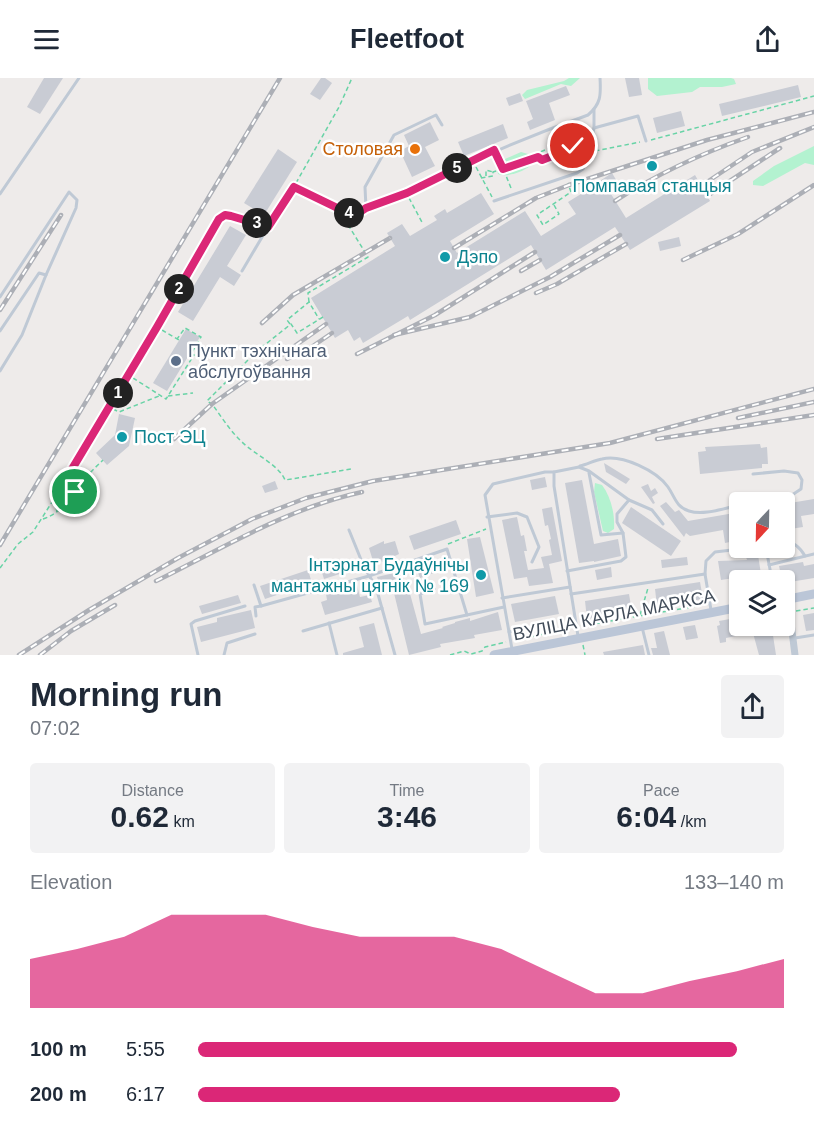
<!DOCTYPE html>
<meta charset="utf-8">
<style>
body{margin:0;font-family:Helvetica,sans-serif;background:#f2f2f3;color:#1f2937;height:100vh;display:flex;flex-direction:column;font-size:22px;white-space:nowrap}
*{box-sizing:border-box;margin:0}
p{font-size:20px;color:#747a83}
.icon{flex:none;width:33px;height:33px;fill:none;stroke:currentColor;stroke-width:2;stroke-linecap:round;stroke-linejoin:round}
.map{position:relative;height:577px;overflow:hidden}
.sheet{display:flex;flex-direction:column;background:#fff;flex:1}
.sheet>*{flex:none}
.needle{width:39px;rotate:202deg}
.tools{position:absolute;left:729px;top:414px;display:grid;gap:12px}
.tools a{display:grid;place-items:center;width:66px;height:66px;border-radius:6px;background:#fff;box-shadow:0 2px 4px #0004;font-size:30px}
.pin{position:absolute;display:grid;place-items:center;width:51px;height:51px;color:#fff;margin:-26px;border:3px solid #fff;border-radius:50%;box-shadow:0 2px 6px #0007}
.km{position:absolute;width:30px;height:30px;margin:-15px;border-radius:50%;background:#222;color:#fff;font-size:16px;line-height:30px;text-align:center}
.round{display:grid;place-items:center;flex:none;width:63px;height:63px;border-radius:6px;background:#f2f2f3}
.head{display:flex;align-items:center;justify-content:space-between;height:102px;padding:0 30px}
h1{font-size:33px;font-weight:800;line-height:45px}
.metrics{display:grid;grid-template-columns:repeat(3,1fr);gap:9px;height:102px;padding:6px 30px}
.metrics div{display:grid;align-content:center;border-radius:6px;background:#f2f2f3;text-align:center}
.metrics b{font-size:30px;font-weight:800}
.metrics small{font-size:16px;font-weight:400}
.metrics p{font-size:16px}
.chart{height:168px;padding:12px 30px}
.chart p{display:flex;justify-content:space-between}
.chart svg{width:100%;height:108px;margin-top:6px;fill:#db2777;opacity:.7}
ul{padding:0 30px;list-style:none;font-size:20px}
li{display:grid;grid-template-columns:96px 72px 1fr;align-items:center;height:45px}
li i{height:15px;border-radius:8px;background:#db2777}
header{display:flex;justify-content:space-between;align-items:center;height:78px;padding:0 30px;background:#fff;font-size:27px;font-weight:800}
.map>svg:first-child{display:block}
</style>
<header><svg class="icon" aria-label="menu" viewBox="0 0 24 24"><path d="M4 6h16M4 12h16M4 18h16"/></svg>Fleetfoot<svg class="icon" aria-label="share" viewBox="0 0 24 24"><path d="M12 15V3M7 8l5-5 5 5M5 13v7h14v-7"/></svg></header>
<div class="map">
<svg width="814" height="577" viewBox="0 0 814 577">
<rect width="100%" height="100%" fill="#eeebea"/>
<g fill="#b3f2d0">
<polygon points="569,0 580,0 571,8 561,6 525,21 522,17 527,12 564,3"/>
<polygon points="648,0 731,0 734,1 736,6 722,9 700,9 692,14 657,18 648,11"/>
<polygon points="814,68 814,87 805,85 763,108 753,107 753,103 774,88"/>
<path d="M521 74 528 76 532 79V86C526 93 507 100 498 96L496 85Z"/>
<path d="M595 405 602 407C611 419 615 436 614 451L608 455 603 453 594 414Z"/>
</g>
<g fill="#c9ccd4">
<polygon points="44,0 63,0 40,36 27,29"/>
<polygon points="321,0 325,0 332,5 320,22 310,16"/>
<polygon points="625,0 639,0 642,17 629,19"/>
<polygon points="798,7 801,19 722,38 719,26"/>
<polygon points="566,8 570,17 549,25 555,42 530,52 527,44 533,41 526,23"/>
<polygon points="520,15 523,23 509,28 506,20"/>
<polygon points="681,33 685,48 657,55 653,40"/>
<polygon points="430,44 439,62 425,69 435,88 412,99 400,73 409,68 404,57"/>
<polygon points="503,46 508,60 464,78 458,64"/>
<polygon points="278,71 297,84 264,137 244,125"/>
<polygon points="612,95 621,110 611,116 626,140 695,97 710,123 630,172 615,149 546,192 531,167 410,242 408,238 363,265 360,259 354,263 348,252 335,260 311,220 395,168 387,155 402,146 410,158 437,142 434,138 445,131 447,135 481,115 494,136 450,163 457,175 525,133 541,158 576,136 568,124 589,111 586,106 593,102 595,106"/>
<polygon points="230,148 246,157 227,188 241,197 234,208 220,199 193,243 178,234"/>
<polygon points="679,159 681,168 660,173 658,164"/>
<polygon points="186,251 200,259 167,313 153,305"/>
<polygon points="119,336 135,340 129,368 107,387 96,375 115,357"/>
<polygon points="760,366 761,370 767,369 768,386 762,386 762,390 700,396 698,374 706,373 705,369"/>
<polygon points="604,385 630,401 626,406 606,394"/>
<polygon points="545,399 547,409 532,412 530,402"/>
<polygon points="582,402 594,466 618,461 621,478 594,484 594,483 579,485 565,405"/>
<polygon points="275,403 278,411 265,415 262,408"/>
<polygon points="648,406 651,413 655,410 658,415 652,419 655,425 653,426 641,409"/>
<polygon points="814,421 814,436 801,438 803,449 784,452 784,426"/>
<polygon points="666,424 675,434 679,432 688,443 740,434 740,462 725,465 723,452 690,458 686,455 684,459 660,428"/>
<polygon points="552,429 562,483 549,486 553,505 529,508 527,499 514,501 502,442 517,439 521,458 524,457 527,473 524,473 528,492 544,490 541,479 552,477 549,462 551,461 548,447 545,448 542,431"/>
<polygon points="631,429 681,463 671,478 622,445"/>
<polygon points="456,442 461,456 414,472 409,458"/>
<polygon points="480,459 494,515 476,519 467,461"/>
<polygon points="384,463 384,466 395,463 399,476 382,484 381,481 373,483 369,470"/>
<polygon points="758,477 761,496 748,498 747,494 733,496 734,500 721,502 718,483 747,482 746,479"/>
<polygon points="687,479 688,487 662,490 661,482"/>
<polygon points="341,481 346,494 324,501 320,488"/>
<polygon points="439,484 442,492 420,500 417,492"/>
<polygon points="803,484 804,488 814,486 814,500 784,505 784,502 782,502 779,488"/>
<polygon points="611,489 612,499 597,502 595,492"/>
<polygon points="308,492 312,505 265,521 260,508"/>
<polygon points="394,495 396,503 380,508 377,499"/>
<polygon points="700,504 703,521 657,528 655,511"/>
<polygon points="357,507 360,519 370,517 372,524 325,537 321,524 327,522 326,516"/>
<polygon points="406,507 407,513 409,512 421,556 443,550 442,549 455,545 455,544 470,540 470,543 498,534 502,552 474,557 475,560 440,566 441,569 409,577 393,511"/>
<polygon points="629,516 632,534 587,541 585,523"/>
<polygon points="238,517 241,525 202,536 199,528"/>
<polygon points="555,518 559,536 515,544 511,526"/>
<polygon points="251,532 255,550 201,564 197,549 217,544 217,540"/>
<polygon points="814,535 814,552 806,553 803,537"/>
<polygon points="730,541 731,545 734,545 736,558 726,560 726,564 720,565 717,548 720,547 719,543"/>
<polygon points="374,545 382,577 343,577 343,575 364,569 359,549"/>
<polygon points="695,547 698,560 686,562 683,549"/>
<polygon points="772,551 776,577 759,577 753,555"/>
<polygon points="664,553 670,577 653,577 651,570 657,570 654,555"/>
<polygon points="643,567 645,577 604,577 603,574"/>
</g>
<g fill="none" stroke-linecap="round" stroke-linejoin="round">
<g stroke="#68d3a6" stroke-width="1.5" stroke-dasharray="4.5 3" stroke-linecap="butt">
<polyline points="651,62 814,18"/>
<polyline points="595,73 640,64"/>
<polyline points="498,78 511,110"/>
<polyline points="476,89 492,119"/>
<polyline points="486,98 486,92 493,94"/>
<polyline points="481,100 493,98 493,94 538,79 542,82 572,71 572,68 570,64 568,63 540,74 538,79"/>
<polyline points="296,105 339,29 352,0"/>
<polyline points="409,120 423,146"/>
<polyline points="554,127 559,136 543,147 537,137 571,114 568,105"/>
<polyline points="309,224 308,215 368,179 350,150 352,145"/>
<path d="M323 239 297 255 291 246 257 273 207 323 212 326C221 338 230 353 242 364 254 376 279 387 285 402L351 391"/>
<polyline points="290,246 287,242 309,224 319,241"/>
<polyline points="162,252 179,262"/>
<polyline points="133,300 166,321 194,277 191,276 201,259 185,250 177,261"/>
<polyline points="168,318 193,315"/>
<polyline points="113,331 119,334 159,318"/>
<polyline points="74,392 83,401"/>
<polyline points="64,407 75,414"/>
<polyline points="57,434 56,429 59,426 63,428"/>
<path d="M43 441C63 434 71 419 83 403 89 395 96 389 103 382"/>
<polyline points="448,466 486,451"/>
<polyline points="0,490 18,466 33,454 73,391"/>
<polyline points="796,533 814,530"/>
<polyline points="640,537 648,510"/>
<polyline points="581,548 697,528"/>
<polyline points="516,562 570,550"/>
<polyline points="583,567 585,577"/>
<polyline points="450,577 464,573 471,576 482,573 485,569 506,564"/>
</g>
<g stroke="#bfc9d5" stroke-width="3">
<polyline points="594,50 638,38 646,63"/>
<polyline points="0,116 79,0"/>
<polyline points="494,123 577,95 583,91 594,50 594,31"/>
<polyline points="366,130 365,109 394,57 436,37 442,47"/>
<polyline points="242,193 268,149"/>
<polyline points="0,219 69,114 77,122 76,130 46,197"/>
<polyline points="0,253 39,195 46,197 22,257 0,293"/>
<path d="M75 387 157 249 219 141 225 137 231 138 268 149 294 109 354 138C371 127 391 123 409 114 467 84 526 59 588 37 601 26 601 17 600 0"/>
<path d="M580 388C588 386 595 382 602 381 622 376 657 393 668 409 675 419 676 429 689 433 704 438 724 430 740 427"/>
<polyline points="589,395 601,457 623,455"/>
<polyline points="752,424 792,417 801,411 802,402 798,395 784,393 753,396"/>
<polyline points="487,439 517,435 527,439 539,469 532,484"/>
<polyline points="349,452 364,489 376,509 395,577"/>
<path d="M784 464C794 463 801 471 805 478"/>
<polyline points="766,470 772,502"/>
<polyline points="769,487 814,476"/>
<polyline points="567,493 621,483 626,479 623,455 617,444 617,436 629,422"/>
<polyline points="254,507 261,528 369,498 447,471 467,537"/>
<polyline points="434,511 420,516 425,546 504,529"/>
<polyline points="571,516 705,496"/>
<polyline points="502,520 570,509"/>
<polyline points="711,532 705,496 706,483 715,474 749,470"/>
<polyline points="256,538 255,529 261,528"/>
<polyline points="329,545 337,577"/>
<polyline points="642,549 649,577"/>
<polyline points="303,553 382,530"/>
<polyline points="509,554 527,550"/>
<polyline points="578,558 554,408 554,394 579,389 589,393 629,422 652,432 663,446"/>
<polyline points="795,560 814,557"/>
<polyline points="512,571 485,417 493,406 545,394 554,394"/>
<polyline points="198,577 191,546 195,543 245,528"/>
<polyline points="224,577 227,565 255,556"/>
</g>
<polyline stroke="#bfc9d5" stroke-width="7" points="788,521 795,577"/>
<g stroke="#bbc6d7" stroke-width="9">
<polyline points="784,522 814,516"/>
<polyline points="494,577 740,529"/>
</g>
<defs>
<g id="rail">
<polyline points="701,108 752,74 814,49"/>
<polyline points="707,118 780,70"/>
<path d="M615 123C657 96 700 76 748 59"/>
<polyline points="454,170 536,120 569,107 707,62 814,34"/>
<polyline points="683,182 738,156 814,107"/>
<polyline points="521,193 540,182"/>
<polyline points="536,215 557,206 626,166"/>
<polyline points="0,232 61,137"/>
<polyline points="262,245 293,217 390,160"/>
<polyline points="394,257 470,239 550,199 620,157"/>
<polyline points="357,276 435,237 535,174"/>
<polyline points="287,281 310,270 332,255"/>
<polyline points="738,340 814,324"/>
<polyline points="174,361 212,326 326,246"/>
<polyline points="657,361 814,337"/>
<polyline points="0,467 280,0"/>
<path d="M156 503C223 470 288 430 362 414"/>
<polyline points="19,577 89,532 178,480 252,441 306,420 373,403 610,365 814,311"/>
<polyline points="40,577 71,553 115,527"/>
</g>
</defs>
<use href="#rail" stroke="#acafb6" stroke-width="4.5"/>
<use href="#rail" stroke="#fff" stroke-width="2" stroke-dasharray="7" stroke-linecap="butt"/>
</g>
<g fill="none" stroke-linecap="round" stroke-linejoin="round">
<defs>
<polyline id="route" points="75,414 84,402 72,391 157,249 219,141 225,137 231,138 268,149 294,109 354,138 366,130 407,115 494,72 503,91 538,79 542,82 572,70 573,68"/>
</defs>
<use href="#route" stroke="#fff" stroke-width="12"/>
<use href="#route" stroke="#db2777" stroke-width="8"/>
</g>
<circle fill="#e8710a" stroke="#fff" stroke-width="2" cx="415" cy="71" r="6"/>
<g fill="#0f9aa8" stroke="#fff" stroke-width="2">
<circle cx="652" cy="88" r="6"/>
<circle cx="445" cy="179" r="6"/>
<circle cx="122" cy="359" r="6"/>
<circle cx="481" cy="497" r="6"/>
</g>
<circle fill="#5c6f8a" stroke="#fff" stroke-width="2" cx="176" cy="283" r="6"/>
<g text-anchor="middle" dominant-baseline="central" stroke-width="5" stroke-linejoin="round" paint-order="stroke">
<g font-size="18" fill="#c56008" stroke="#fff" text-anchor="end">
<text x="403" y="71">Столовая</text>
</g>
<g font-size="18" fill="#0d838f" stroke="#fff" text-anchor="start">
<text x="652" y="108" text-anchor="middle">Помпавая станцыя</text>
<text x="457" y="179">Дэпо</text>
<text x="134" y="359">Пост ЭЦ</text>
<text x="469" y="487" text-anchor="end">Інтэрнат Будаўнічы<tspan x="469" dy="21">мантажны цягнік № 169</tspan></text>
</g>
<g font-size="18" fill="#4e5e75" stroke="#fff" text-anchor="start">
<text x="188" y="273">Пункт тэхнічнага<tspan x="188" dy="21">абслугоўвання</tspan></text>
</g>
<g font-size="18" fill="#424d5a" stroke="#fff">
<text transform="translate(614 537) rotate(-11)">ВУЛІЦА КАРЛА МАРКСА</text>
</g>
</g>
</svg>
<div class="tools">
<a><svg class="needle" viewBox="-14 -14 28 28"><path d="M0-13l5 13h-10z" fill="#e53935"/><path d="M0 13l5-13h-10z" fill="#747a83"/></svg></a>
<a><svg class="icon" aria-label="layers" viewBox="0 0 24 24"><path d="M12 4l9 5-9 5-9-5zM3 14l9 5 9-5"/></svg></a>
</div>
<div class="pin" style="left:75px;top:414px;background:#1e9e55"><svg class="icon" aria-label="arrive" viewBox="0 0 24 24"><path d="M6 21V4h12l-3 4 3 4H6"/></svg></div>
<div class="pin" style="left:573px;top:68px;background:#d93025"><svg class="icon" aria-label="check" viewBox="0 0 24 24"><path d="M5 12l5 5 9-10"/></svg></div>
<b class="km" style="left:118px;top:315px">1</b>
<b class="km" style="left:179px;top:211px">2</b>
<b class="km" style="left:257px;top:145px">3</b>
<b class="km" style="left:349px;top:135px">4</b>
<b class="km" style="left:457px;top:90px">5</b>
</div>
<section class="sheet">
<div class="head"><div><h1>Morning run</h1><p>07:02</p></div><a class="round"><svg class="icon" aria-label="share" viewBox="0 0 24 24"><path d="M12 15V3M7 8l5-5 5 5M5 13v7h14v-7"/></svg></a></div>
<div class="metrics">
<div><p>Distance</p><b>0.62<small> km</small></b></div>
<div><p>Time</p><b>3:46</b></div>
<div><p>Pace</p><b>6:04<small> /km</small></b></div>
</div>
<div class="chart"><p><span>Elevation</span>133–140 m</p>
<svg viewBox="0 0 160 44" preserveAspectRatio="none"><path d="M0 44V24L10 20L20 15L30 6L40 6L50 6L60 11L70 15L80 15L90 15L100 20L110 29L120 38L130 38L140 33L150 29L160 24V44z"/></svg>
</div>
<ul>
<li><b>100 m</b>5:55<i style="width:92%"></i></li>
<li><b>200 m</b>6:17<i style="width:72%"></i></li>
</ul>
</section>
